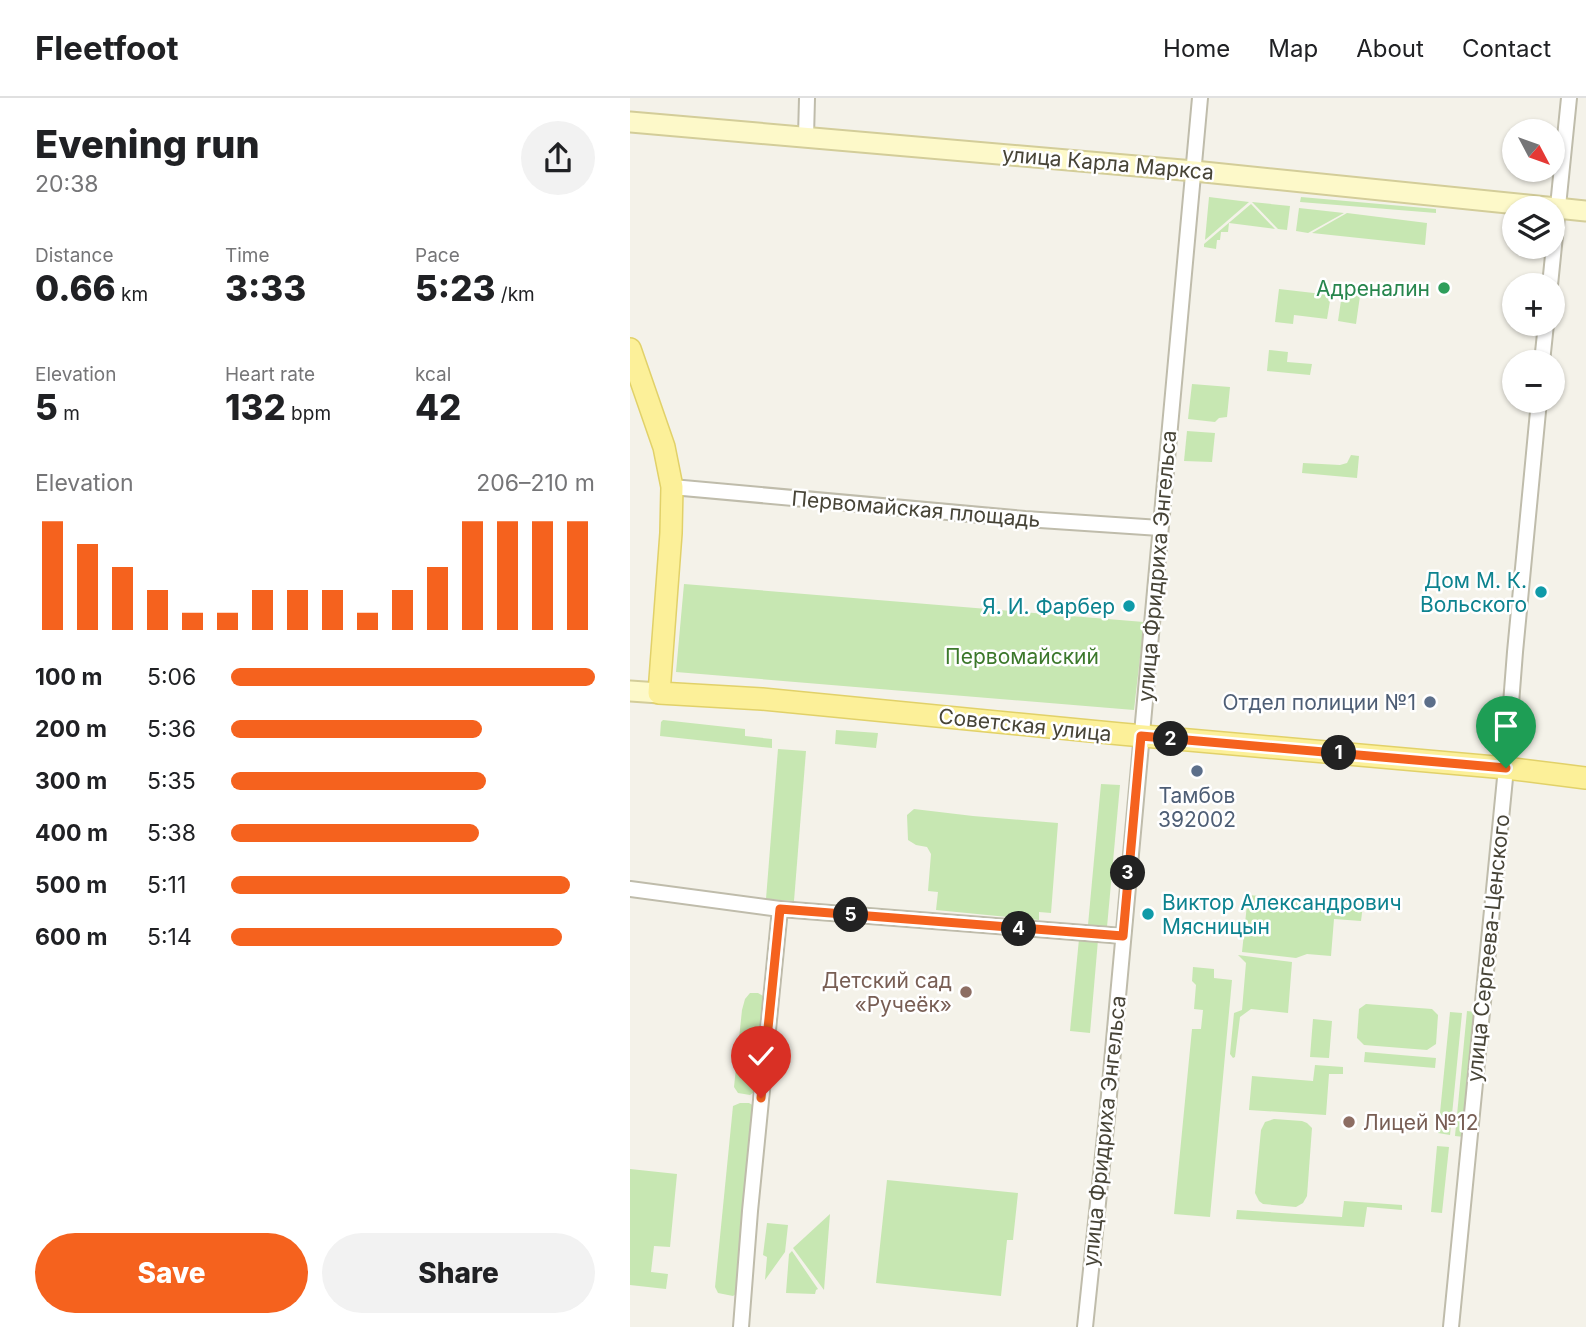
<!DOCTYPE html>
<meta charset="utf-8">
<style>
body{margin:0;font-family:Inter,sans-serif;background:#f2f2f2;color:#202124;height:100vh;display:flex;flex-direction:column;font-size:26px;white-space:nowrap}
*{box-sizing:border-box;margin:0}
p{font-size:23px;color:#757577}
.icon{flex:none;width:38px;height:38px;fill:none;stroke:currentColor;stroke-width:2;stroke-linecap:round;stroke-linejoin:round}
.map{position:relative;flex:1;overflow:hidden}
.sheet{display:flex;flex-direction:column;background:#fff;width:630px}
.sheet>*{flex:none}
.needle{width:46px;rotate:131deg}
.buttons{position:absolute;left:872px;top:21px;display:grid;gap:14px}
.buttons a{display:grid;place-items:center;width:63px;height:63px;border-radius:50%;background:#fff;box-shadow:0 2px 5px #0004;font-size:35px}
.pin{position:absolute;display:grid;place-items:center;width:60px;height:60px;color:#fff;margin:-72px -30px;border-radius:50% 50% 50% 0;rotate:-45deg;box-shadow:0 0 7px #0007}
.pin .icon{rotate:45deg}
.km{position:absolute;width:35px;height:35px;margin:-18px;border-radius:50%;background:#222;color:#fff;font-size:19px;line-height:35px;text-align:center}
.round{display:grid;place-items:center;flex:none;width:74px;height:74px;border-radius:37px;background:#f2f2f2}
.overview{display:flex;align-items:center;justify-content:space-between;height:119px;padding:0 35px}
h1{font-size:38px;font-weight:800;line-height:52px}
.figures{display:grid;grid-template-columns:repeat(3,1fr);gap:10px;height:119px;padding:7px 35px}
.figures div{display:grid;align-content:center}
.figures b{font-size:35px;font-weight:800}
.figures small{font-size:19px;font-weight:400}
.figures p{font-size:19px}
.chart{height:196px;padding:14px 35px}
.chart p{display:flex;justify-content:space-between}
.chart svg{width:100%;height:126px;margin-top:7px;stroke:#f5621e;stroke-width:6}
.primary-button{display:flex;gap:14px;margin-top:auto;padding:14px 35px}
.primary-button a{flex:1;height:80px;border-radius:42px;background:#f5621e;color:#fff;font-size:28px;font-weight:800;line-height:80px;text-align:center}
.primary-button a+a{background:#f2f2f2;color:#202124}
ul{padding:0 35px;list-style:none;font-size:23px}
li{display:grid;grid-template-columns:112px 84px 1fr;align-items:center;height:52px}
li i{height:18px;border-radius:9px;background:#f5621e}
header{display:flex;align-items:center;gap:42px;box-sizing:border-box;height:98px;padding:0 35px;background:#fff;border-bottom:2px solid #e0e0e0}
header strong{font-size:33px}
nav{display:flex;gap:38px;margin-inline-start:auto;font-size:24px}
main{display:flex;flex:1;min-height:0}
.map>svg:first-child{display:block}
</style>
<header>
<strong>Fleetfoot</strong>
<nav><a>Home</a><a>Map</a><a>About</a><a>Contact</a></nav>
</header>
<main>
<section class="sheet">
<div class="overview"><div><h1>Evening run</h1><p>20:38</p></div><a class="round"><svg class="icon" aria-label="share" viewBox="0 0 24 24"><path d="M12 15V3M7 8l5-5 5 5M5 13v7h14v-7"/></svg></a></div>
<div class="figures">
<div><p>Distance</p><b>0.66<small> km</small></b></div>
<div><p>Time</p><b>3:33</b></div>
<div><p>Pace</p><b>5:23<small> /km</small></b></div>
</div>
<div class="figures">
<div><p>Elevation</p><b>5<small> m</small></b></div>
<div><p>Heart rate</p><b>132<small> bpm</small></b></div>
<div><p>kcal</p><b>42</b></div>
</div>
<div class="chart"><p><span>Elevation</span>206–210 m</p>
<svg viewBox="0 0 160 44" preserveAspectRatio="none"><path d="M5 44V6M15 44V14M25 44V22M35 44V30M45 44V38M55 44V38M65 44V30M75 44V30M85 44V30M95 44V38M105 44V30M115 44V22M125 44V6M135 44V6M145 44V6M155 44V6"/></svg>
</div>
<ul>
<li><b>100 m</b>5:06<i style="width:100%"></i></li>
<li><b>200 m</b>5:36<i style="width:69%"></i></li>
<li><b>300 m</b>5:35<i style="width:70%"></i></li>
<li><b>400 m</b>5:38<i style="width:68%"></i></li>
<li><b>500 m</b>5:11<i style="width:93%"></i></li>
<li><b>600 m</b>5:14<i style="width:91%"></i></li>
</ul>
<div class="primary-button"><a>Save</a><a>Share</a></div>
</section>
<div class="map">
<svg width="956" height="1229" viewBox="0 0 956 1229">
<rect width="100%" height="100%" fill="#f4f2e9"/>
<g fill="#c7e7b2">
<polygon points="579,99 619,104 575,142"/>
<polygon points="671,99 806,111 806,115 670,104"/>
<polygon points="622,104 660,108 657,132 648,131"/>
<polygon points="621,106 645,131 599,125 598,134 591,134 590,142 587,142 586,151 574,149 574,146"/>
<polygon points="669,110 714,115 678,135 666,133"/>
<polygon points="717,115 797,125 795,147 682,135"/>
<polygon points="649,191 701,197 697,221 664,217 663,226 645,224"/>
<polygon points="712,196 730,198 726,226 708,223"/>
<polygon points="639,252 658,254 657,264 682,266 680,277 637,273"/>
<polygon points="562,286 600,289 597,319 589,320 585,324 558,321"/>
<polygon points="557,333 585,335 582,364 554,363"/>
<polygon points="721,357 729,358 727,380 672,375 673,365 710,367 717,365"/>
<polygon points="54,486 514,524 504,612 46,574"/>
<polygon points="33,622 115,631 115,638 142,641 142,650 30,638 31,624"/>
<polygon points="206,632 248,635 246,650 205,646"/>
<polygon points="148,651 176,653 164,803 136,801"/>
<polygon points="471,686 490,687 477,829 458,827"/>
<polygon points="284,711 343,718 428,725 421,815 409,814 409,822 306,812 308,794 298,793 301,756 297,749 286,747 278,742 277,717"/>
<polygon points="618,797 733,807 731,823 704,821 701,858 677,856 666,860 612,854"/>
<polygon points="449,841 468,842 460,935 440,933"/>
<polygon points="608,857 662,864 658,915 621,911 610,919 605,959 603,960 600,956 604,915 612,912 616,865"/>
<polygon points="563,869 584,871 584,880 602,882 580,1119 544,1116 562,931 571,931 573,912 564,911 566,887 562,883"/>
<polygon points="120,895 128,895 135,899 127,992 120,997 108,995 104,989 112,912 115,901"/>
<polygon points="736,906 802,911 808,917 806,946 797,952 734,947 727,940 729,911"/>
<polygon points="837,913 846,914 834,1039 825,1038"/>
<polygon points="820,914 832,915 820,1037 808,1035"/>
<polygon points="683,921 702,923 699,960 680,959"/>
<polygon points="735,954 806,960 805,970 734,964"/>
<polygon points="685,967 713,969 713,976 699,976 696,1017 619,1012 622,978 683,983"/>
<polygon points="110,1005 119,1005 124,1008 110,1193 103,1198 88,1195 85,1189 103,1008"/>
<polygon points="644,1021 672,1023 677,1025 682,1030 677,1098 673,1105 666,1109 633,1106 629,1103 625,1095 631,1032 635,1024"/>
<polygon points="807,1048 819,1049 812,1115 801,1114"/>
<polygon points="0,1071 47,1076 40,1149 24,1148 21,1174 38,1176 36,1191 0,1187"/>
<polygon points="257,1082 388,1095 383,1142 377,1142 371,1198 246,1185"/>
<polygon points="714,1103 772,1107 772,1112 737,1109 734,1129 606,1121 607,1112 712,1119"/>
<polygon points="200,1116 194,1192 163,1150"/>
<polygon points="137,1125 158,1127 155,1154 135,1182 137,1159 133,1157"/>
<polygon points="162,1153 188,1191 186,1192 185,1196 156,1195 159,1156"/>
</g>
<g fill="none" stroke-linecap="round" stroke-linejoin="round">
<defs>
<g id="minor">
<polyline points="176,39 177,0"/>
<polyline points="920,187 939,0"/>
<polyline points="912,264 916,226"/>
<polyline points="42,389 395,421 530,430"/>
<polyline points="0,791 150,811 493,838"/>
<polyline points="111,1229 120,1113 150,811"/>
<polyline points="455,1229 477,1019 570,0"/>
<polyline points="821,1229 876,670 885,554 909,303"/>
</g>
<g id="secondary">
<polyline points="0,24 564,73 956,113"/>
<polyline points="0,593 29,595"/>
</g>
<polyline id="primary" points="0,251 34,349 42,389 41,435 29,595 132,601 491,636 876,670 956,680"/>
</defs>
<use href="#minor" stroke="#bfbcab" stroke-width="18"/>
<use href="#secondary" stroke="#d3cd99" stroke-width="23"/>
<use href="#primary" stroke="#e1d169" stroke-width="24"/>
<use href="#minor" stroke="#fff" stroke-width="14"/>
<use href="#secondary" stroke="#fdf9c9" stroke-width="19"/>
<use href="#primary" stroke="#fcf099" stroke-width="21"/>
</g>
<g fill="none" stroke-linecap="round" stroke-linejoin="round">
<defs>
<polyline id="route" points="131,1000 150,811 493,838 511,638 876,670"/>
</defs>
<use href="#route" stroke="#fff" stroke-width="14"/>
<use href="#route" stroke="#f5621e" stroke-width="9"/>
</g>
<circle fill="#2e9e5b" stroke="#fff" stroke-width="2.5" cx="814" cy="190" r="7"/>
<g fill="#0f9aa8" stroke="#fff" stroke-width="2.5">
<circle cx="911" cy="494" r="7"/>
<circle cx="499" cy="508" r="7"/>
<circle cx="518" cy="816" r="7"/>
</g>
<g fill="#5c6f8a" stroke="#fff" stroke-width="2.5">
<circle cx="800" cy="604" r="7"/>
<circle cx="567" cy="673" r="7"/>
</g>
<g fill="#8d6e63" stroke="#fff" stroke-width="2.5">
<circle cx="336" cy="894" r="7"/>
<circle cx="719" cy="1024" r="7"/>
</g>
<g text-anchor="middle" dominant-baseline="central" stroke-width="5" stroke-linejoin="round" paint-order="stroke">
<g font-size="21" fill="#474437" stroke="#fff">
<text transform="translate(478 65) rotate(5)">улица Карла Маркса</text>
<text transform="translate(286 411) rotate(5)">Первомайская площадь</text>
<text transform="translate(527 468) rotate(-85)">улица Фридриха Энгельса</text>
<text transform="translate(395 627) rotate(6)">Советская улица</text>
<text transform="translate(858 850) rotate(-84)">улица Сергеева-Ценского</text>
<text transform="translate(474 1033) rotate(-84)">улица Фридриха Энгельса</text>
</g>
<g font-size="21" fill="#27864d" stroke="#fff" text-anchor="end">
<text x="800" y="190">Адреналин</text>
</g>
<g font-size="21" fill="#0d838f" stroke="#fff" text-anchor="end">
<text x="897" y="482">Дом М. К.<tspan x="897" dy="24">Вольского</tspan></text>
<text x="485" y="508">Я. И. Фарбер</text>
<text x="532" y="804" text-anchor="start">Виктор Александрович<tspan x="532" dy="24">Мясницын</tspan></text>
</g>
<g font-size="21" fill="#3c782b" stroke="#fff">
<text x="392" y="558">Первомайский</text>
</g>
<g font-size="21" fill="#4e5e75" stroke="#fff" text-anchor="end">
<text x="786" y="604">Отдел полиции №1</text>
<text x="567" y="697" text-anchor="middle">Тамбов<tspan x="567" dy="24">392002</tspan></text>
</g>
<g font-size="21" fill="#785e54" stroke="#fff" text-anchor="end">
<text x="322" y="882">Детский сад<tspan x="322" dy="24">«Ручеёк»</tspan></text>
<text x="733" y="1024" text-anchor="start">Лицей №12</text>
</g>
</g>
</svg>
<div class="buttons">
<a><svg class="needle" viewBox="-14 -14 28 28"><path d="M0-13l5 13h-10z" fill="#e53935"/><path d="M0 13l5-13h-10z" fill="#757577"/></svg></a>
<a><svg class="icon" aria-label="layers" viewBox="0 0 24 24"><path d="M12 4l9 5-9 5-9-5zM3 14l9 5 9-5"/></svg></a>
<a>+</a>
<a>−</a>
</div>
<div class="pin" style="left:876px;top:670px;background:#1e9e55"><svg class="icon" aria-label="arrive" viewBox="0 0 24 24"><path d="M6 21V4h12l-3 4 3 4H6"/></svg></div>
<div class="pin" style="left:131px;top:1000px;background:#d93025"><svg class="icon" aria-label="check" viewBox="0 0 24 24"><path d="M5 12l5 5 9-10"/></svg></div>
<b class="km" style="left:709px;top:655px">1</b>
<b class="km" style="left:541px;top:641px">2</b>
<b class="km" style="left:498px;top:775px">3</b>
<b class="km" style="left:389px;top:831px">4</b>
<b class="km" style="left:221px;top:817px">5</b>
</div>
</main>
